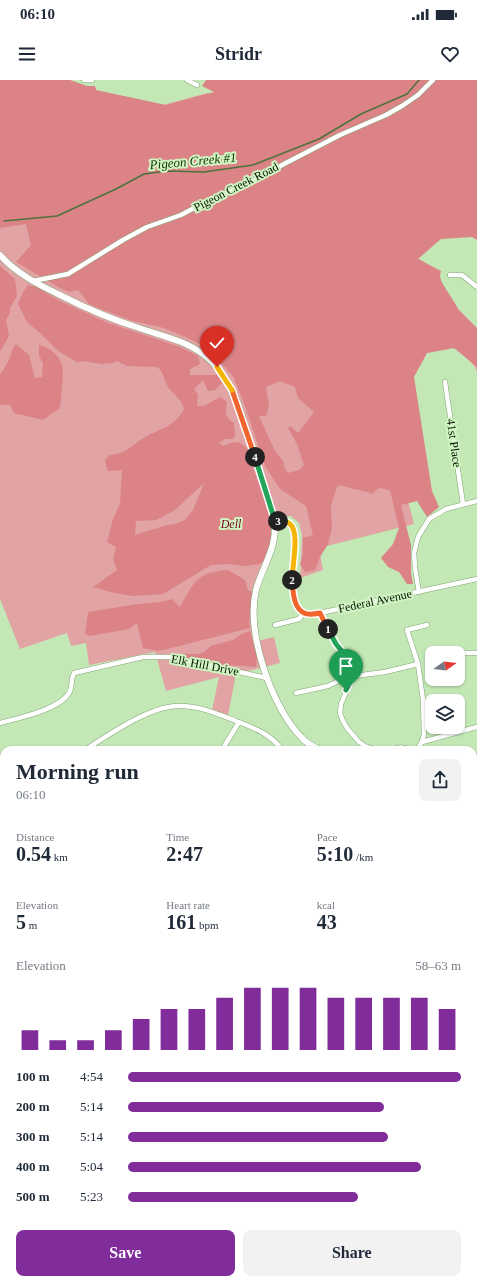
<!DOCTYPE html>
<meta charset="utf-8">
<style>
body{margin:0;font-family:Georgia,serif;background:#f2f2f3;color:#1f2937;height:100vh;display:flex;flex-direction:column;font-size:15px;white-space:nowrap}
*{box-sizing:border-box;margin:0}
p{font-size:13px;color:#747a83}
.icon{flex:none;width:22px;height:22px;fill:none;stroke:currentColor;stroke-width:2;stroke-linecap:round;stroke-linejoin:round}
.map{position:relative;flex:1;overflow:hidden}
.drawer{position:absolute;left:0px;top:666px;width:477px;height:538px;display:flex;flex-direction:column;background:#fff;border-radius:12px 12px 0 0;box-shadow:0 1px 3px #0004}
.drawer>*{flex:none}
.needle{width:26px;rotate:76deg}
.tools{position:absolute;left:425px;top:566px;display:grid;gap:8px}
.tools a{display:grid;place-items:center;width:40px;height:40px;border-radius:8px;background:#fff;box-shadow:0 1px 3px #0004;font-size:20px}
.pin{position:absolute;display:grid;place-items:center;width:34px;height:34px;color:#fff;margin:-41px -17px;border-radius:50% 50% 50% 0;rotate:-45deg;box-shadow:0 0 4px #0007}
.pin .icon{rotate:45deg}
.km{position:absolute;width:20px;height:20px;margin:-10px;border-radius:50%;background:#222;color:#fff;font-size:11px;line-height:20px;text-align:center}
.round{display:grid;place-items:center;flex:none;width:42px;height:42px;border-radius:8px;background:#f2f2f3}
.overview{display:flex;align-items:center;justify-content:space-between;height:68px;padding:0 16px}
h1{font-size:22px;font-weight:800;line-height:30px}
.figures{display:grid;grid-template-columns:repeat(3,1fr);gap:6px;height:68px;padding:4px 16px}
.figures div{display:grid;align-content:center}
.figures b{font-size:20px;font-weight:800}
.figures small{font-size:11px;font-weight:400}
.figures p{font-size:11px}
.chart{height:112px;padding:8px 16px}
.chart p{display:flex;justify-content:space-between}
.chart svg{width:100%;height:72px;margin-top:4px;stroke:#802c9a;stroke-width:6}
.primary-button{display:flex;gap:8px;margin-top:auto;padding:8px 16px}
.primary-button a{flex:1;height:46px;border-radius:8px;background:#802c9a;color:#fff;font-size:16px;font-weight:800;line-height:46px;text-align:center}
.primary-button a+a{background:#f2f2f3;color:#1f2937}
ul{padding:0 16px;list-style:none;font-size:13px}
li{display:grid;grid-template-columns:64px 48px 1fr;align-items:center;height:30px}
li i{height:10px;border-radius:5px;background:#802c9a}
.status{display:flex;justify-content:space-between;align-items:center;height:28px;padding:0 20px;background:#fff;direction:ltr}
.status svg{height:11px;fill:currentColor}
header{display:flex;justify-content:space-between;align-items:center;height:52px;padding:0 16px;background:#fff;font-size:18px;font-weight:800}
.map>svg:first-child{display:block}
</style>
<div class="status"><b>06:10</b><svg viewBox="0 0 49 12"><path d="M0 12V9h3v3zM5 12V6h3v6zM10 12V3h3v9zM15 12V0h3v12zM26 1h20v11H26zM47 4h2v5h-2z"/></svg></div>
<header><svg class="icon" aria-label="menu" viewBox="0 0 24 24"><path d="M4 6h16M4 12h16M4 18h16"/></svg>Stridr<svg class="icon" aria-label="heart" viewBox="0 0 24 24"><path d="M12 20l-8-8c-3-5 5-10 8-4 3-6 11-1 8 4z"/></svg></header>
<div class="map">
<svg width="477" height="1204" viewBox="0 0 477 1204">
<rect width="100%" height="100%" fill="#c3e8b5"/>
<g fill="#e2a3a5">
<path d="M81 6 95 7 96 11 163 25 207 13 226 21 477 23 472 156 441 158 418 178 439 192C442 214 462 236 477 251V292L475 287 461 270 452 268 427 273 414 296 404 405 414 444 319 468 323 490 300 498 302 455 299 443 291 436H277L266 441 265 476 249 518 253 562 274 557 280 583 236 594 228 635 212 630 219 597 166 611 155 572 89 585 86 563 71 566 67 553 20 569 0 519V68Z"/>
<polygon points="153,1200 418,1200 427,1204 137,1204"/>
</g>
<g fill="#db8387" fill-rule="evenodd">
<path d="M0 0H70L87 6H95L96 10 166 25 214 12 202 6 206 0H477V160L472 157 441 159 418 179 441 191 440 196 441 201 459 230 477 248V287L454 268 427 273 414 297 432 411 439 427 427 437 417 421 401 425 411 465V493L413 504H407L399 492 388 487 381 478 393 464 399 448 390 410 379 408 372 414C362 409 351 410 341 405L337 407 331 426 332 448 328 464 320 477 315 490 305 492 300 484 303 474V458L313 455 306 426 280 409 265 386 245 326 233 296 219 281 200 264 183 256 164 248 133 241 103 230 89 224 78 210 69 212 58 207 16 182 31 165 26 144 0 148ZM280 301 295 307 298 318 314 332 298 353 290 346 288 348 297 364 304 385 299 390 288 393 284 387 283 381 275 371 259 336H266L269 325 266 307Z"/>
<polygon points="0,186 15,199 17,216 10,228 10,233 6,240 9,256 0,272"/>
<path d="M28 205 36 207 60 221 106 242 180 267 198 276 200 284 190 289V295H218L222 303 215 310 208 311 203 300 194 309 198 315 197 326H204L220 317 227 322C225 332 225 338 234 343L235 356 233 359H225L219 363 224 366 231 363 239 362 247 368 250 380 264 417 271 441V468L264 481 260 484 245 486 226 484 211 485 163 514 133 516 114 513 93 507 117 490 113 478 116 467 107 462 113 439 120 424 122 390 108 391 105 381 109 375C127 373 128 368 142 359 157 349 176 347 184 329 183 325 181 321 178 318 174 313 168 309 166 303 163 296 163 291 157 287L127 286 117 281 113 283 101 284 84 281 77 282 58 271 40 253 27 242 18 224 22 214ZM204 403 193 430 185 440 175 444 167 445 135 455 136 441 156 440 175 430Z"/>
<path d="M16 264 29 275 35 298 42 297 43 283 39 276V265C49 267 59 275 62 285 64 294 61 319 60 328L43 340 14 333 10 325H0V295L9 280 13 268Z"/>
<path d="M228 490 245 500 248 510 253 512 249 544 250 548 159 571 143 568 137 543 129 549 90 556 85 554 88 532 138 524 161 522 172 519 180 527C194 502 197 492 228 490Z"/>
<polygon points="250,551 257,577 256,587 216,584 166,574 199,574 204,572 211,566 233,560 240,555"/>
</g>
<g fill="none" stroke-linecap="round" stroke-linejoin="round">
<polyline stroke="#4d723e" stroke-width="1.5" points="4,141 57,136 116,109 144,94 167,91 204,92 253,85 319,59 361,34 407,14 419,0"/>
<defs>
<g id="minor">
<polyline points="84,0 92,0"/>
<polyline points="187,0 197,5"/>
<polyline points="450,195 462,195 477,207"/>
<polyline points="33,201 68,194 123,160 147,147 181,135 209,120 250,103 284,84 340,55 386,35 402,26 418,15 433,0"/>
<polyline points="445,302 463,424"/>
<path d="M275 441C281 441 288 440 292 446 295 450 295 456 295 461 294 483 285 516 304 533"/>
<polyline points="419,512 415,488 414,473 418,457 429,439 446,429 477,421"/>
<polyline points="304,533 320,533 477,499"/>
<polyline points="320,533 335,564 350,581 353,588 353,595 341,624 340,633 343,641 347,648 359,662 365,666 376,670"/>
<polyline points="275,545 299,539 304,533"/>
<polyline points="461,573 477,573"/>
<polyline points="296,613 328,606 347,597 385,592 418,584"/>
<path d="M0 643C18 638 59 630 69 613 73 607 70 601 74 593L143 577H169L267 598"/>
<polyline points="422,662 477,647"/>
<path d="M85 670C108 655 150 626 178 626 198 625 218 634 236 641 254 648 271 654 282 670"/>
<polyline points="222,670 239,642"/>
<polyline points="417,670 422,662 424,654 423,620 418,584 407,550 427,545"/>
<polyline points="473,716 477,715"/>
<polyline points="0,728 4,725"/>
<polyline points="0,799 4,798"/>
<polyline points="473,819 477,818"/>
<polyline points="0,1000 4,998"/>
</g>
<g id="tertiary">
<polyline points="473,943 477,942"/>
<polyline points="0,1075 4,1074"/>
</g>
<g id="secondary">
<path d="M0 175C16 193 37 204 58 214 85 228 113 240 142 249 163 256 186 261 204 275 220 287 230 306 238 324 246 350 254 376 263 402 267 415 272 428 274 440 279 465 262 487 256 510 246 552 271 626 301 657 306 663 314 667 321 670"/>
<polyline points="394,670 400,668 410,670"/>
<polyline points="473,1018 477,1017"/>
<polyline points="0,1146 4,1144"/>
</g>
<g id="primary">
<polyline points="473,863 477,861"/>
<polyline points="473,871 477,887"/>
<polyline points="0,906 4,907"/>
</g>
</defs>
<use href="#minor" stroke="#83a575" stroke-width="5.5"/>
<use href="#tertiary" stroke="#83a575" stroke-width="6"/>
<use href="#secondary" stroke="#83a575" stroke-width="7"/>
<use href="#primary" stroke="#83a575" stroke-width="8"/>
<use href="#minor" stroke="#fff" stroke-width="4.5"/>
<use href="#tertiary" stroke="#fff" stroke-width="5.5"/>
<use href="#secondary" stroke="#fff" stroke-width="6"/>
<use href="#primary" stroke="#fff" stroke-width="7"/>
</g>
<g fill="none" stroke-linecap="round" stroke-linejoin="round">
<defs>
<polyline id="split-1" points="328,549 336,564 350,581 353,588 353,595 346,610"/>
<path id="split-2" d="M292 500C293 510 293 528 304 533 308 535 315 534 320 533L328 549"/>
<path id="split-3" d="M278 441C282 441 287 441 290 444 300 452 292 487 292 500"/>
<polyline id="split-4" points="255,377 275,441 278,441"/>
<polyline id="split-5" points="232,310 255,377"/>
<polyline id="split-6" points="217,287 232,310"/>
</defs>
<use href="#split-1" stroke="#fff" stroke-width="8"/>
<use href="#split-2" stroke="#fff" stroke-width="8"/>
<use href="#split-3" stroke="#fff" stroke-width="8"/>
<use href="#split-4" stroke="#fff" stroke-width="8"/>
<use href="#split-5" stroke="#fff" stroke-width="8"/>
<use href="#split-6" stroke="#fff" stroke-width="8"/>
<use href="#split-1" stroke="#22a559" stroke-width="5"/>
<use href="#split-2" stroke="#f0652b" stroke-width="5"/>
<use href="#split-3" stroke="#f5b400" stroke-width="5"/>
<use href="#split-4" stroke="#22a559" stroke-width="5"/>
<use href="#split-5" stroke="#f0652b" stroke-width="5"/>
<use href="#split-6" stroke="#f5b400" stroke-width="5"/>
</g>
<g text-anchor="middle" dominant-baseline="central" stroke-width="4" stroke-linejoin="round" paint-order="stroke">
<g font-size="12" fill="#061202" stroke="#d0f5c2">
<text transform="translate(236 107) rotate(-27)">Pigeon Creek Road</text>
<text transform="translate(454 363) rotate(82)">41st Place</text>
<text transform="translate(375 521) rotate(-12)">Federal Avenue</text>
<text transform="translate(205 585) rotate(11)">Elk Hill Drive</text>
</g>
<g font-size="12" font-style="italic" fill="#6f001d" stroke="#d0f5c2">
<text x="231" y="444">Dell</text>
</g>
<g font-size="13" font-style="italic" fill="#143403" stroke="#d0f5c2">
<text transform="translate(193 81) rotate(-5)">Pigeon Creek #1</text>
</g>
</g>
</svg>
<div class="tools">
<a><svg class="needle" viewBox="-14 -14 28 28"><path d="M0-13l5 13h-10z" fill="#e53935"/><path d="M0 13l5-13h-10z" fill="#747a83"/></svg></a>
<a><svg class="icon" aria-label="layers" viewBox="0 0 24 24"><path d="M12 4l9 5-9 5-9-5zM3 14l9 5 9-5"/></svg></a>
</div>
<div class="pin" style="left:346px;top:610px;background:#1e9e55"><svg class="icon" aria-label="arrive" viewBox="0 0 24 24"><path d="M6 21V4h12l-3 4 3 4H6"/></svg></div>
<div class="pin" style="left:217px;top:287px;background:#d93025"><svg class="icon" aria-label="check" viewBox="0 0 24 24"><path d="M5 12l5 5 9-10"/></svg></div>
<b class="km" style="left:328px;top:549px">1</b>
<b class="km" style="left:292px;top:500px">2</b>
<b class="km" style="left:278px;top:441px">3</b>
<b class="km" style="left:255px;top:377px">4</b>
<section class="drawer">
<div class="overview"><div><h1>Morning run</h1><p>06:10</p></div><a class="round"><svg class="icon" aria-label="share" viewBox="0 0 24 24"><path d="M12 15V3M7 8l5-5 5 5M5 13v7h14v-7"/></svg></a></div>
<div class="figures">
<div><p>Distance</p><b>0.54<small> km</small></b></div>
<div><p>Time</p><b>2:47</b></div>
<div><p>Pace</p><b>5:10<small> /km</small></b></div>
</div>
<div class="figures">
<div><p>Elevation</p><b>5<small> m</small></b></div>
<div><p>Heart rate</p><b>161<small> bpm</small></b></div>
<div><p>kcal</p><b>43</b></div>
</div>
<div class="chart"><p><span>Elevation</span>58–63 m</p>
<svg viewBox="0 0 160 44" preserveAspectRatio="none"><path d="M5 44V32M15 44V38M25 44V38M35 44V32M45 44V25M55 44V19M65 44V19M75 44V12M85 44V6M95 44V6M105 44V6M115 44V12M125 44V12M135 44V12M145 44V12M155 44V19"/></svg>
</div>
<ul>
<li><b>100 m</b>4:54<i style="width:100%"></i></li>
<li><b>200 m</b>5:14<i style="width:77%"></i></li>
<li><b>300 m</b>5:14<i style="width:78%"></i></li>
<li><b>400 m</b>5:04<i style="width:88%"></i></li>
<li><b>500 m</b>5:23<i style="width:69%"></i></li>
</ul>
<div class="primary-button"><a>Save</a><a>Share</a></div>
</section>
</div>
